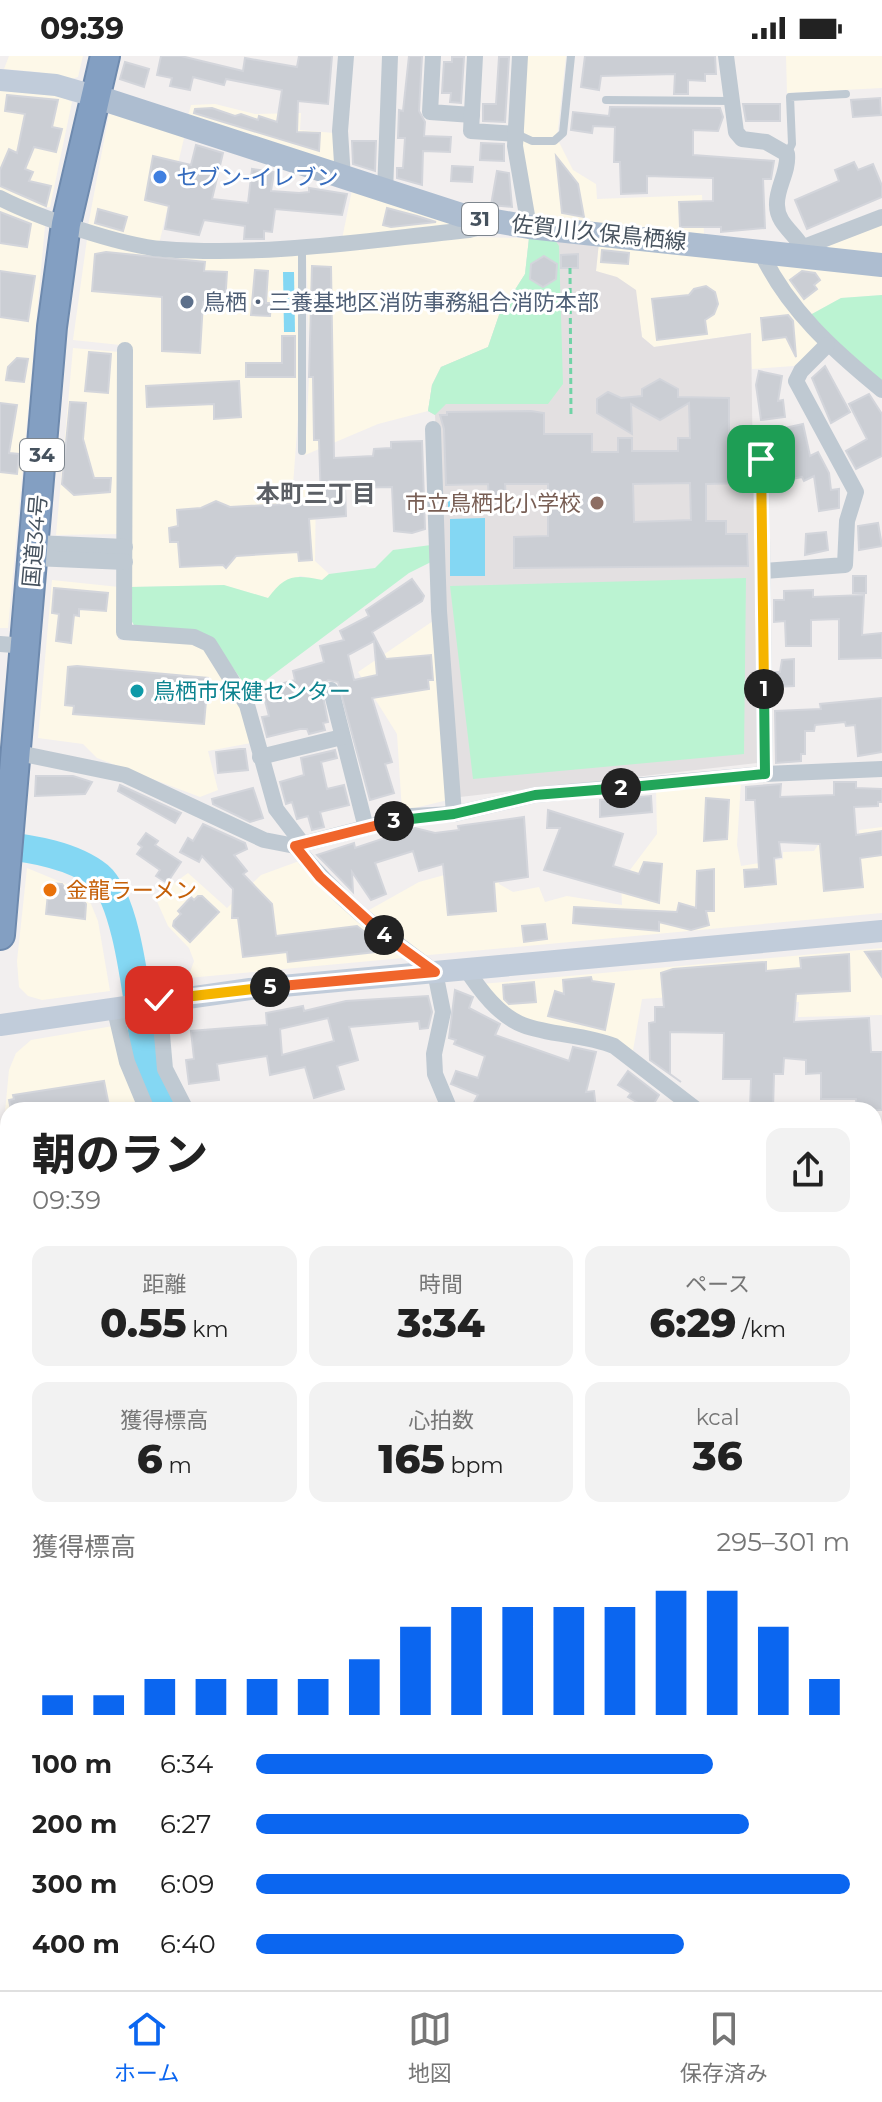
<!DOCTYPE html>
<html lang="ja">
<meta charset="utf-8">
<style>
body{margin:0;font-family:Montserrat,"Noto Sans JP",sans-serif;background:#f2f2f2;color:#222;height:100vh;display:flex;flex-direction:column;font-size:30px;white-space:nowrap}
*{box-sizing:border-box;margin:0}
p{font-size:26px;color:#767676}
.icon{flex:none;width:44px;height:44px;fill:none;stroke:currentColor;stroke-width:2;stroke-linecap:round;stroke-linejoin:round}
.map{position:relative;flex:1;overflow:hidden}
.panel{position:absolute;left:0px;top:1046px;width:882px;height:888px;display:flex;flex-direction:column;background:#fff;border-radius:24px 24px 0 0;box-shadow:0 4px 12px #0003}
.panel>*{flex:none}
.pin{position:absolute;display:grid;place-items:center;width:68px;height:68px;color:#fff;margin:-34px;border-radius:16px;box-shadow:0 4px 12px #0006}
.km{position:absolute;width:40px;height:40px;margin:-20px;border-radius:50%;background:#222;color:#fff;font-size:22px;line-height:40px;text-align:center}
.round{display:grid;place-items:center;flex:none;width:84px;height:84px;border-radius:16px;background:#f2f2f2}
.summary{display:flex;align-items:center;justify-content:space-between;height:136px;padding:0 32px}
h1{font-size:44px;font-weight:800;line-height:60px}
.figures{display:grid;grid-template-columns:repeat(3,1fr);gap:12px;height:136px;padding:8px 32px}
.figures div{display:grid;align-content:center;border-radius:16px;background:#f2f2f2;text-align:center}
.figures b{font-size:40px;font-weight:800}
.figures small{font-size:22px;font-weight:400}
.figures p{font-size:22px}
.chart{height:224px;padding:16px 32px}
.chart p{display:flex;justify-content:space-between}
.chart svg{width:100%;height:144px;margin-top:8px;stroke:#0b66f0;stroke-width:6}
ul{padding:0 32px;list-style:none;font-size:26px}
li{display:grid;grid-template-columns:128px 96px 1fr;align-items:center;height:60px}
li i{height:20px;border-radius:10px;background:#0b66f0}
.status{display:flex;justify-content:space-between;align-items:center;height:56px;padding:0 40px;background:#fff;direction:ltr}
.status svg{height:22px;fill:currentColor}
.tabs{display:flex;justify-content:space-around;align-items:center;height:112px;border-top:2px solid #e0e0e0;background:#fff;font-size:22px;color:#767676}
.tabs a{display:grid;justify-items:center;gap:4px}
.tabs .on{color:#0b66f0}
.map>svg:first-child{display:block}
</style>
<div class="status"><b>09:39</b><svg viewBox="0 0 49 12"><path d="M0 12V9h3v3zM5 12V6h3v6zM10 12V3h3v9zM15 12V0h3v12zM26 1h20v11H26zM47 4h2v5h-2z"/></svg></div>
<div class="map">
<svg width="882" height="1934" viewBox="0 0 882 1934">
<rect width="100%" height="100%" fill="#f2efef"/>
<g fill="#fdf8e8">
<polygon points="9,0 83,0 78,21 68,24 38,16 4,13"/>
<polygon points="524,0 566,0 557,82 573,114 596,128 597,143 702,139 704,178 608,167 595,172 533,165 519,85"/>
<polygon points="786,0 882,0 882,32 787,37"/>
<polygon points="0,31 57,39 72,46 50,151 34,153 0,136"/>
<polygon points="215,48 255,58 301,57 300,74 334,77 334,115 187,64 191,49"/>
<polygon points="109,58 138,63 185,78 159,188 88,170"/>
<polygon points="352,134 465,168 342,183"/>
<polygon points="0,151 45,170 8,572 0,572"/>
<polygon points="882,169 882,202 831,197 828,190"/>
<polygon points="465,181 529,182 525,218 499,259 488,292 441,311 432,329 428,355 378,368 305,399 310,303 306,197"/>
<polygon points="87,183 298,196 301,323 293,429 316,429 315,505 329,518 322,524 300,520 268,542 223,529 130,531 133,324 130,290 73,284"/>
<polygon points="599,186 759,206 817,282 818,289 794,310 752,313 750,277 654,291 642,281 635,234 596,215"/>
<polygon points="773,204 882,217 882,239 841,242 810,259 775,212"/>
<polygon points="73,292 119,296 122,478 56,479"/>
<polygon points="52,524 119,531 118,584 200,588 230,627 243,657 251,687 208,695 218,734 200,741 97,702 83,688 38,682"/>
<polygon points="433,565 448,744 402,755 397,678 358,616"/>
<polygon points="741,726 737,789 741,810 783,803 783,796 814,795 818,789 860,787 859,774 882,771 882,857 418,900 362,858 419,826 495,805 499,828 513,836 539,831 545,846 567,840 622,849 621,826 657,778 656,733"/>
<polygon points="302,804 405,897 403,902 188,922 194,905 189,892 168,870 155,841 188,817 227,852 261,819"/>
<polygon points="27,812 78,833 91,848 98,865 110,935 42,944 28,940 19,931 17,905"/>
<polygon points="882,892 882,959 798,961 799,946 749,945 703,939 642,943 632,1000 514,962 481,928"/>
<polygon points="113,970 142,1054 8,1054 8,1577 0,1579 0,1108 9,1014 16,997 31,984"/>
<polygon points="8,1592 8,1798 0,1798 0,1595"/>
<polygon points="874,1706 882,1710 882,1800 874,1801"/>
<polygon points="0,1832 8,1832 8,1926 49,1926 49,1934 0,1934"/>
<polygon points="874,1834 882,1834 882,1934 817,1934 817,1926 874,1926"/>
<polygon points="515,1926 683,1926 682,1934 515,1934"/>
<polygon points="712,1926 798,1926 799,1934 711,1934"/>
</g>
<g fill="#e3e0e1">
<polygon points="529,182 599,186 596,215 617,221 636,234 642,281 654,291 751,277 757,707 460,741 443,527 435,359 428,355 432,329 441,311 488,291 499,259 525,218"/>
<polygon points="882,1135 882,1530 874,1529 874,1136"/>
<polygon points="58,1926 471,1926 470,1934 58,1934"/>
</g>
<g fill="#bbf3d2">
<polygon points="529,182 555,184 559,190 563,328 548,348 446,348 435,359 428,355 432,329 441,311 488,291 499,259 525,218"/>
<polygon points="882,239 882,329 810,259 841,242"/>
<path d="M431 489V506L409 517 250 636 214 585 135 571 130 562V531L224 529 268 542C285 519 294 518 322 524L329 518 375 512 393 494Z"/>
<polygon points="746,522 744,698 473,723 450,530"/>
<polygon points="874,1308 882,1308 882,1521 874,1520"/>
</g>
<g fill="#84d7f3">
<polygon points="283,216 294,216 295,276 284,276"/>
<polygon points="448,442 483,442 483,453 448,454"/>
<polygon points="485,462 485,520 450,520 450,463"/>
</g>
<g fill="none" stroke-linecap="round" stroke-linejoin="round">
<g stroke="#84d7f3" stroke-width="28">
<path d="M0 789C32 793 73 799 99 820 131 847 138 965 148 1009 152 1024 161 1039 167 1054"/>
<polyline points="494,1934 495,1926"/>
</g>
</g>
<g fill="#cbced4" stroke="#d3d5db" stroke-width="2" fill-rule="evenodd">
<polygon points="161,0 181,0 243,15 245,2 297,11 299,0 332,0 328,48 298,45 297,76 320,77 319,95 194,57 195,53 212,52 235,60 241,58 258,64 259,60 277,66 282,34 226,23 224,29 193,21 190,34 170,30 172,22 157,19"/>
<polygon points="409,0 422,0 419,55 425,66 424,80 451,81 450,96 423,95 422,129 397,122 397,112 403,112 405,82 398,82 399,54 403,55"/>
<polygon points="585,0 715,0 716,18 705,18 705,25 688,24 688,38 674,38 675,18 601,20 599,34 581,31"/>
<polygon points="452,1 464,1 461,47 450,46 451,37 442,37 444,6 452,6"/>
<polygon points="499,1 509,1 505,66 483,65 483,48 496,48"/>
<polygon points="125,6 149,13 144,31 120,23"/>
<polygon points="7,39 58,44 52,71 62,73 56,96 34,91 25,113 33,116 29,125 51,130 46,150 0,130 0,114 9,93 17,97 25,58 5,55"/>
<polygon points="880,42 881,59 853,61 851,44"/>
<polygon points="743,48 780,48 780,65 746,65"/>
<polygon points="610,51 720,52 723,61 718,75 693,74 693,99 774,105 771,123 763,123 765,172 721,176 721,171 680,171 679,146 713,145 713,122 647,120 647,137 621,138 620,106 614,106 615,71 593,70 592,77 571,74 573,56 609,60"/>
<polygon points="352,85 376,85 375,115 353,108"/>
<polygon points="481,87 504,88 504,105 480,104"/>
<polygon points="196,89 223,97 212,143 248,147 252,113 274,116 271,135 299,137 309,136 309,132 347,138 342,159 275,153 272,176 264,175 264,183 244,183 245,170 204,164 199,179 165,173 169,150 145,144 153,100 191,109"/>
<polygon points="556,100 578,128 584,161 562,157"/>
<polygon points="854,106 858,114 873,108 882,130 882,141 807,173 795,144 839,125 835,114"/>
<polygon points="452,110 473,111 472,126 451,125"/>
<polygon points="497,115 509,117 512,151 491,149"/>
<polygon points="387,152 417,160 436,166 391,171 383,169"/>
<polygon points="98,153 127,161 123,175 95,167"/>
<polygon points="0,156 31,168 27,191 0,187"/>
<polygon points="602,194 629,197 628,208 601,206"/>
<polygon points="106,196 205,206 204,215 227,216 225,248 203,246 200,297 162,295 162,241 92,235 95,198"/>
<polygon points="578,198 578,212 561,212 561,199"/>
<polygon points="544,200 557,208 556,223 543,231 530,223 531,208"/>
<polygon points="312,210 331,211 334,402 373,400 374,393 391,392 391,386 422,385 425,473 412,477 394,475 392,431 345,432 346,460 309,463 312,504 299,505 298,496 236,500 226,512 223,509 180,511 178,486 170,486 169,472 178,470 177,454 201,452 216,445 230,451 321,446 319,384 314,384 313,321 309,321"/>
<polygon points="255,214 268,215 266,247 271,247 270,260 251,259"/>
<polygon points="0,215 35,220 28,265 0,261"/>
<polygon points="802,215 815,217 820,224 814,229 817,233 804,243 790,224"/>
<polygon points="706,230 715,236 718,248 714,258 705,264 707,278 657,284 652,243 689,239 694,233"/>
<polygon points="788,259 793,265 796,301 786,281 763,284 761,262"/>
<polygon points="282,280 295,280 295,321 246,321 246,307 282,307"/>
<polygon points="89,296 111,298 108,337 85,335"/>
<polygon points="17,302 28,303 24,326 6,324 8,311"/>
<polygon points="825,310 850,356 831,367 812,322"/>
<polygon points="759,315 782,320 778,345 783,344 785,361 761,364 756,329"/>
<path d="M660 323 678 333V341L729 342V394H746L747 427 706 428V465H726V478H747L748 510 514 512V481L548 480V428H505L506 443 489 444 488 428 446 429 444 373 440 359H447V356L531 355 544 357V378H592V396H618V382H632V395H678V382H690L689 347 660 364 631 348 632 378 597 357V343L608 336 621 342 642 340V333ZM690 427 691 464 634 466 633 428Z"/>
<polygon points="239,325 241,361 214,363 214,348 147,351 146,330"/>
<polygon points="869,338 882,358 882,400 856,413 846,395 867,383 849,348"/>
<polygon points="70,346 86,347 83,383 94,422 111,422 110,436 74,439 62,428"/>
<polygon points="0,347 17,349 9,397 19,398 17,418 0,416"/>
<polygon points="803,368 810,400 818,396 829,417 831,434 839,433 839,452 819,455 814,420 804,425 802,421 772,427 770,398 784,394 780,373"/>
<polygon points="878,467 882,490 859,494 858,470"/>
<polygon points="826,476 828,494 805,499 806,478"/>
<rect x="853" y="520" width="13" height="17"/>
<path d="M412 523 424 540 422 545 372 576 386 603 431 599 433 624H428L429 633 372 642 392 706 385 708 394 737 370 744 338 626 328 624 321 630 328 666 323 667 325 674 309 678 307 673H300L267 681 262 661 269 660 262 633 295 624 293 615 324 606 320 590 344 584 340 575 369 560 366 554ZM374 585 377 619 354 624 348 599Z"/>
<polygon points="54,532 108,537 106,555 79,553 79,560 74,559 71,587 56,585 59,558 52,557"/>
<polygon points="813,534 813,541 864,539 862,579 882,577 882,602 839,603 839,563 811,564 811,590 786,590 785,565 774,566 774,544 784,544 784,535"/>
<polygon points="794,603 794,630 775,631 775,616 780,616 782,604"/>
<polygon points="77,610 208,622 204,668 73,658 74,650 65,649 68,611"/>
<polygon points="882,642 882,696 858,700 855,669 846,670 845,666 815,669 814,675 805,675 805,698 801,698 801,705 776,707 775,655 821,653 820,648"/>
<polygon points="240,693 245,693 248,714 218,717 216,696"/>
<polygon points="335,694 337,702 321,706 327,733 344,729 349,749 320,756 324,771 312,774 308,760 297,763 292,746 286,748 280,726 304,719 301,702"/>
<polygon points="36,720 73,720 92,726 85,738 35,740"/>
<polygon points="834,726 856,726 856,732 882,733 882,746 878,746 878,750 854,751 856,779 882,775 882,799 860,802 863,831 824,835 820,788 779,786 781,801 774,802 776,828 745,831 744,814 759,813 755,744 746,744 746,731 781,728 780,741 834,739"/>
<polygon points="120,729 181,757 175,767 118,735"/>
<polygon points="253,732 263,762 250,766 213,748 212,743"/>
<polygon points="651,740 652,756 600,761 600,744"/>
<polygon points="706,742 729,744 727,783 704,785"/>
<polygon points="548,754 623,778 613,810 639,818 644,806 662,808 659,847 544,814 560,772 547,772"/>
<polygon points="524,761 528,821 494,826 496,855 448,859 443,808 419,815 413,795 375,807 386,838 371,844 352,816 353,836 317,799 354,787 355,792 415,772 435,777 459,774 458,770 465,769"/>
<polygon points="203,768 245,787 247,793 234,799 247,815 243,818 272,848 276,880 357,870 374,883 375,896 288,906 287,896 243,901 238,862 232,862 233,833 202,800 199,806 180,796 188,782 193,785"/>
<polygon points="146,777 158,785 155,789 181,806 167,827 156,820 160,814 137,798 142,791 138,788"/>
<polygon points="714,813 714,855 706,855 709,869 691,874 659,866 659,875 573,867 574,851 677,856 679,847 696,852 697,815"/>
<polygon points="49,827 62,828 68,836 77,837 86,848 85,863 46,858"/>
<polygon points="198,840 202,840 219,856 190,886 173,870 174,865 181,858 178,855 191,841 194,844"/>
<polygon points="545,868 547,883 524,886 522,870"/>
<polygon points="882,895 882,921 865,896"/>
<polygon points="849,898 850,935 796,938 794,966 869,962 871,996 882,996 882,1054 857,1054 856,1043 821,1043 821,1017 806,1018 806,1004 784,1002 783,1018 774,1018 773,1054 750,1054 751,1023 723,1023 724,977 670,976 670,1018 681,1026 650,1004 649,967 655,966 655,951 664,951 661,917 673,913 749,907 766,906 766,915 801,912 800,902"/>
<polygon points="591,921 592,925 614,928 605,974 548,960 555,935 564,938 563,924"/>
<polygon points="534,926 536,946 509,948 504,943 503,929"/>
<polygon points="455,934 473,941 469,952 500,968 495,979 569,1005 573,991 596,996 586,1036 594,1035 596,1054 470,1054 478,1039 451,1028 456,1015 478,1022 485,1000 454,988 456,984 449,982"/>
<path d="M428 940 432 956 428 972 420 973 419 965 349 971 358 1004 337 1010 344 1033 314 1042 305 1011 270 1019 267 1000 217 1008 219 1024 189 1028 186 1004 194 1003 191 975 267 969 266 957 303 950 304 955 346 945ZM328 962 334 985 282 999 280 973Z"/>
<polygon points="628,1015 659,1039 650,1054 628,1041 631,1037 618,1029"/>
<polygon points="104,1025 109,1050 88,1054 11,1054 9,1044 14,1043 13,1039"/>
</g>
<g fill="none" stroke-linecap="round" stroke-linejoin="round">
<defs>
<polyline id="highway" points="0,879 52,271 66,168 105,0"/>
</defs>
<use href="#highway" stroke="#6e8aae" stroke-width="32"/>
<g stroke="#70d3a6" stroke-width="3" stroke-dasharray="6 4" stroke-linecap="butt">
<polyline points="570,212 571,362"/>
<polyline points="512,1926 513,1934"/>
<polyline points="476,1934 478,1926"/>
</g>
<g stroke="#bfc9d2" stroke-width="8">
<polyline points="606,44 731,45"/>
<polyline points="517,78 532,85 554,85 563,77 571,0"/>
<polyline points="787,98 792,88 790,41 846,38"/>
<polyline points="302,192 302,395"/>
</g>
<g stroke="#bfc9d2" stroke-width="16">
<polyline points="433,0 430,56 472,59"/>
<polyline points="475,0 471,75 516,78"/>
<polyline points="520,0 515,90 529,171"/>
<path d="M726 0 736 76 742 83 766 86 787 98C789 116 776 132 777 149 777 171 802 180 805 200"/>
<polyline points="343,123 340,75 346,0"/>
<polyline points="385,136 390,0"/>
<path d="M0 142C37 161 122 190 163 193 264 201 369 184 469 174L491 168"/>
<polyline points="804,191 882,161"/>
<path d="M760 194C786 252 834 295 882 334"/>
<polyline points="125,294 124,576 194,581 209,588 247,649 276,753 302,787"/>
<polyline points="433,373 439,555 454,758"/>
<polyline points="761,403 765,718"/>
<polyline points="35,487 125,491"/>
<polyline points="34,502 125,506"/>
<polyline points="764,515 845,509 847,465 856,436 796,325 801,315 827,289"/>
<polyline points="0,588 26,590"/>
<polyline points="331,634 366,772"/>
<polyline points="14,696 125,719 264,784 295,790 411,760 454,758 535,739 765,718 882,713"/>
<polyline points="260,701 342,681"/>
<path d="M295 790C335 841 383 878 435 916L443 956 434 998 435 1018 450 1054"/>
<path d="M466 913C480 934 499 960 523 969 552 980 585 978 614 990L697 1054"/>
<polyline points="159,944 165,1013 186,1054"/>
<polyline points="114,950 127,1006 147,1054"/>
<polyline points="874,1093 882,1092"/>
<polyline points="0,1587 8,1584"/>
<polyline points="874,1590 882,1590"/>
<polyline points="874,1697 882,1701"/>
<polyline points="52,1926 52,1934"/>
<polyline points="806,1926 807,1934"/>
<polyline points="699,1934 699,1926"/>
</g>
<g stroke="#c1ccda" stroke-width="22">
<polyline points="0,24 56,29 94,40"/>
<polyline points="0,969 250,933 882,875"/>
<polyline points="0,1813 8,1813"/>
<polyline points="874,1817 882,1817"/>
</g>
<polyline stroke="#adbdd0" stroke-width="24" points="94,40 461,159 529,171 882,209"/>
<use href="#highway" stroke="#839fc2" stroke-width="28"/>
</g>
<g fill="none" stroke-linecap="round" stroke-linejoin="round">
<defs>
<polyline id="split-1" points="761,403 764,633"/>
<polyline id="split-2" points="621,732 765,718 764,633"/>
<polyline id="split-3" points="394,765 454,758 535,739 621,732"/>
<polyline id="split-4" points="384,879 320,821 295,790 394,765"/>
<polyline id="split-5" points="270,931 435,916 384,879"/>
<polyline id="split-6" points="159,944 270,931"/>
</defs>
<use href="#split-1" stroke="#fff" stroke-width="16"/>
<use href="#split-2" stroke="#fff" stroke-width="16"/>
<use href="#split-3" stroke="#fff" stroke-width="16"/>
<use href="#split-4" stroke="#fff" stroke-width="16"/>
<use href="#split-5" stroke="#fff" stroke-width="16"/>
<use href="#split-6" stroke="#fff" stroke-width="16"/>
<use href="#split-1" stroke="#f5b400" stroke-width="10"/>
<use href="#split-2" stroke="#22a559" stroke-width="10"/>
<use href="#split-3" stroke="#22a559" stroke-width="10"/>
<use href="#split-4" stroke="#f0652b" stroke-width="10"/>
<use href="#split-5" stroke="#f0652b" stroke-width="10"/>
<use href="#split-6" stroke="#f5b400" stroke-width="10"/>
</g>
<circle fill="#3f7fe0" stroke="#fff" stroke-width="3" cx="160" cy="121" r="8"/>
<circle fill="#5c6f8a" stroke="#fff" stroke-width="3" cx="187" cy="246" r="8"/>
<circle fill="#8d6e63" stroke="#fff" stroke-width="3" cx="597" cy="447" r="8"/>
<circle fill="#0f9aa8" stroke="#fff" stroke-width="3" cx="137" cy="635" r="8"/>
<circle fill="#e8710a" stroke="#fff" stroke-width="3" cx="50" cy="834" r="8"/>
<g text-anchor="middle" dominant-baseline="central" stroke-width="6" stroke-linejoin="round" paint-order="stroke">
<g fill="#fff" stroke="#7e868e" stroke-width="2">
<rect x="462" y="147" width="36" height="32" rx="6"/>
<rect x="20" y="383" width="44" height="32" rx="6"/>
</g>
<g font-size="20" font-weight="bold" fill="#46525e">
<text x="480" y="163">31</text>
<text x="42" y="399">34</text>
</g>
<g font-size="22" fill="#366cbe" stroke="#fff" text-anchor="start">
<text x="176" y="121">セブン-イレブン</text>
</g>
<g font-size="22" fill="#46525e" stroke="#fff">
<text transform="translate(599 177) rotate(6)">佐賀川久保鳥栖線</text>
<text transform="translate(35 485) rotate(-85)">国道34号</text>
</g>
<g font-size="22" fill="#4e5e75" stroke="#fff" text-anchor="start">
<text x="203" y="246">鳥栖・三養基地区消防事務組合消防本部</text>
</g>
<g font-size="22" fill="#785e54" stroke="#fff" text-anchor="end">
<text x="581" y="447">市立鳥栖北小学校</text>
</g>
<g font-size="22" fill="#0d838f" stroke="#fff" text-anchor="start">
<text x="153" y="635">鳥栖市保健センター</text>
</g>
<g font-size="22" fill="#c56008" stroke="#fff" text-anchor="start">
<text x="66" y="834">金龍ラーメン</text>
</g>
<g font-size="24" font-weight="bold" fill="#5b5f65" stroke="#fff">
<text x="316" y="437">本町三丁目</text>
</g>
</g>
</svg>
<div class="pin" style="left:761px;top:403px;background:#1e9e55"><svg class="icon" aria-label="arrive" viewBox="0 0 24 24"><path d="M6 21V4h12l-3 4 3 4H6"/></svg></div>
<div class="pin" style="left:159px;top:944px;background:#d93025"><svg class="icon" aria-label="check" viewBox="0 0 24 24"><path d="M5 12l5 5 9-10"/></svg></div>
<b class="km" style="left:764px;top:633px">1</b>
<b class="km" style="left:621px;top:732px">2</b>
<b class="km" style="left:394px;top:765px">3</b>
<b class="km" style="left:384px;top:879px">4</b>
<b class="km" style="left:270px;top:931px">5</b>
<section class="panel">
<div class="summary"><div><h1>朝のラン</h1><p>09:39</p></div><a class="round"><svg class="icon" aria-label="share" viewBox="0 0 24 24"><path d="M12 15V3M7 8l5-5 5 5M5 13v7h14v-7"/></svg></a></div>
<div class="figures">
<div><p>距離</p><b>0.55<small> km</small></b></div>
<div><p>時間</p><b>3:34</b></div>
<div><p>ペース</p><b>6:29<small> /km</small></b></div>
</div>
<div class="figures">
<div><p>獲得標高</p><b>6<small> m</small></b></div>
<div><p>心拍数</p><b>165<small> bpm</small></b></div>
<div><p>kcal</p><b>36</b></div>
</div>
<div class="chart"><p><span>獲得標高</span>295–301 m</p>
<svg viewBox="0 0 160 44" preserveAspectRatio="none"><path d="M5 44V38M15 44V38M25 44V33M35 44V33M45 44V33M55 44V33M65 44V27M75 44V17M85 44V11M95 44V11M105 44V11M115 44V11M125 44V6M135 44V6M145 44V17M155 44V33"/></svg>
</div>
<ul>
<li><b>100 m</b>6:34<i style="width:77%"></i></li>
<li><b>200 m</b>6:27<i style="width:83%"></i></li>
<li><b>300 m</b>6:09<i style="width:100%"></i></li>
<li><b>400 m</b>6:40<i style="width:72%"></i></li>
</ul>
</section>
</div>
<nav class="tabs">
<a class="on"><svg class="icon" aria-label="home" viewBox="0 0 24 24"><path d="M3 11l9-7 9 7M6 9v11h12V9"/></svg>ホーム</a>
<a><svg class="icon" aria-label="map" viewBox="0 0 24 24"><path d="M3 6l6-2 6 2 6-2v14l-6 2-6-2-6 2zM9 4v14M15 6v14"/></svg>地図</a>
<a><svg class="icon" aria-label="saved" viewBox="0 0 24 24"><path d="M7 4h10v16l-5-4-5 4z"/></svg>保存済み</a>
</nav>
